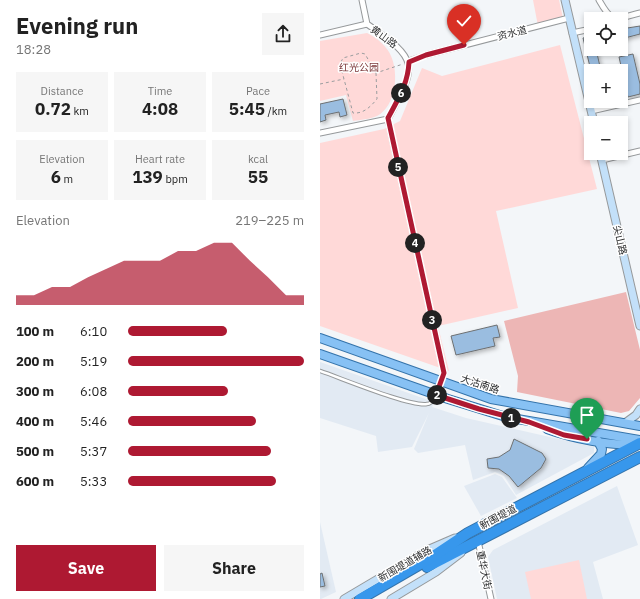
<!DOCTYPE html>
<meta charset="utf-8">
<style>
body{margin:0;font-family:"IBM Plex Sans","Noto Sans SC",sans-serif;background:#f6f6f6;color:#222;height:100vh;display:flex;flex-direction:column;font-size:15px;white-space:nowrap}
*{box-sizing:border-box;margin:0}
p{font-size:13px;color:#767676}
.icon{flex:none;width:22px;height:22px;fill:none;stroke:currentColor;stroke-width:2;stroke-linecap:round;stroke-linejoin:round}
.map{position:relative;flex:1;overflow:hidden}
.panel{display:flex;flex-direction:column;background:#fff;width:320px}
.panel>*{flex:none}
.buttons{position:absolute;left:264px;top:12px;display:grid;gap:8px}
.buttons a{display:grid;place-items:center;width:44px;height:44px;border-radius:0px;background:#fff;box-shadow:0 2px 6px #0003;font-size:20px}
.pin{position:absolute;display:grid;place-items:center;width:34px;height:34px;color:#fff;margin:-41px -17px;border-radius:50% 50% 50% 0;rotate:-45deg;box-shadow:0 0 4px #0007}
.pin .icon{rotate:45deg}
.km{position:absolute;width:20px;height:20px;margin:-10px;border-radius:50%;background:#222;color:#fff;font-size:11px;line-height:20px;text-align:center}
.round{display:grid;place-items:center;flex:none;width:42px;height:42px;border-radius:0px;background:#f6f6f6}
.headline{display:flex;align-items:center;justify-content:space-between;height:68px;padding:0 16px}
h1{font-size:22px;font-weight:700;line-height:30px}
.stats{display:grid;grid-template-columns:repeat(3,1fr);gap:6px;height:68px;padding:4px 16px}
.stats div{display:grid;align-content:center;border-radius:0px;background:#f6f6f6;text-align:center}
.stats b{font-size:17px;font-weight:700}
.stats small{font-size:11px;font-weight:400}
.stats p{font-size:11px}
.chart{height:112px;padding:8px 16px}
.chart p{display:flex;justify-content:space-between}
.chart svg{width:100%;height:72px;margin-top:4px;fill:#ae1932;opacity:.7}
.action{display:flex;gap:8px;margin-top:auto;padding:8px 16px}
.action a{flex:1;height:46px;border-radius:0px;background:#ae1932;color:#fff;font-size:16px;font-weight:700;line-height:46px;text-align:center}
.action a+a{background:#f6f6f6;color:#222}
ul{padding:0 16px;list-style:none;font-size:13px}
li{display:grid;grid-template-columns:64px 48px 1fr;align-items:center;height:30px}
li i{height:10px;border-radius:5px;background:#ae1932}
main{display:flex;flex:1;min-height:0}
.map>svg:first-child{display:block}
</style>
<main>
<section class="panel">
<div class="headline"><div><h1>Evening run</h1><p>18:28</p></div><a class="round"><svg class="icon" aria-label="share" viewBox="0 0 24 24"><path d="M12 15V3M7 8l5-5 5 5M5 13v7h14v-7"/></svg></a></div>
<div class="stats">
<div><p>Distance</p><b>0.72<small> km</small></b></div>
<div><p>Time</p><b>4:08</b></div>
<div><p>Pace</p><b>5:45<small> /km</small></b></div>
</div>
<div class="stats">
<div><p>Elevation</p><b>6<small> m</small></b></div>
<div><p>Heart rate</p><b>139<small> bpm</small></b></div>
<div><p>kcal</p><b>55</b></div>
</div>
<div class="chart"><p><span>Elevation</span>219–225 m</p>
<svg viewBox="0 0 160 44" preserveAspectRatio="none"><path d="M0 44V38L10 38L20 33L30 33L40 27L50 22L60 17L70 17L80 17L90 11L100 11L110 6L120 6L130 17L140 27L150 38L160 38V44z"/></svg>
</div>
<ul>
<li><b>100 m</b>6:10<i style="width:56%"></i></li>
<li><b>200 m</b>5:19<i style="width:100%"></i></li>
<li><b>300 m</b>6:08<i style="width:57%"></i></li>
<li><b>400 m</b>5:46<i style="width:73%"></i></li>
<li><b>500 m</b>5:37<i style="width:81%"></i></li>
<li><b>600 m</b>5:33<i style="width:84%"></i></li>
</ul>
<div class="action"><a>Save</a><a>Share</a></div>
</section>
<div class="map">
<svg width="320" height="599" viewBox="0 0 320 599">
<defs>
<filter id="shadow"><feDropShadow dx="2" dy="2" stdDeviation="2" flood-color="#0004"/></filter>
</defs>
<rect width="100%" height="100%" fill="#f3f6f9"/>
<g fill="#e2eaf3">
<polygon points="0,362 114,402 112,407 146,418 274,447 274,453 196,495 184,476 175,472 153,480 145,445 98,453 94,449 109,413 92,447 58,452 56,436 0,418"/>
<polygon points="175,474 182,477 197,498 161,516 144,486"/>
<polygon points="297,486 318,545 273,562 283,599 177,599 168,557 173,550"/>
<polygon points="0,522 16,592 1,599 0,599"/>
</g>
<g fill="#ffd9d8">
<polygon points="213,0 239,0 243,18 218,26"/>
<path d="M47 33C57 38 67 46 71 56 79 74 76 106 57 116 50 119 40 120 33 121L26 95 0 101V41Z"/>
<polygon points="240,45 277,189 176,211 198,308 118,326 129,371 0,326 0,143 64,129 80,121 102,68 122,76"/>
<polygon points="259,560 267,599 211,599 205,572"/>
</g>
<polygon fill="#edb6b5" points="306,292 320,350 320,398 309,411 301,413 197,392 198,376 184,321"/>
<g fill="#9abde0" stroke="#6d7072" filter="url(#shadow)">
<polygon points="320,26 320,34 301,39 301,29"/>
<polygon points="271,36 271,49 276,49 281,71 271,71 263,38"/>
<polygon points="313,54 320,84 320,94 308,97 299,57"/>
<polygon points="23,99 27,115 20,117 19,112 5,115 6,120 0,122 0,104"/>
<polygon points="177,325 180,337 173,338 175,346 136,355 131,336"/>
<polygon points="194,439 222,453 226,459 221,468 198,487 189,476 179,469 168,468 167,459 179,457 190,450"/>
<polygon points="2,573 5,586 0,587 0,574"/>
</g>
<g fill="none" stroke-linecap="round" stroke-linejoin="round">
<defs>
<path id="lane" d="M0 371C21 378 90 407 107 404 112 404 114 399 116 396"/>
<g id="street">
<path d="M42 0 47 24C99 60 98 64 68 119L124 373 116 395"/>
<path d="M279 0C293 25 294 19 320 13"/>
<polyline points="252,33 271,29"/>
<polyline points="0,35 47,24"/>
<polyline points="89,61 106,55 249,18"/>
<polyline points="271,111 320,100"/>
<polyline points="0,133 68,119"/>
<polyline points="282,160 320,151"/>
<polyline points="158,541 171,599"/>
</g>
<g id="secondary">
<polyline points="245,0 274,123"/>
<polyline points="280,153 320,326"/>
<polyline points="305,423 316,415 320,409"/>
<polyline points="24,599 105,551 135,538"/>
<polyline points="71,599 116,572 141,553"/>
</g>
<g id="primary">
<polyline points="0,338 171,399 320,426"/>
<polyline points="0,354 128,399 186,417 320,440"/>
<path d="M227 429C249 437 294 448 317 443"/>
<polyline points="268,468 281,454 282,449 278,441"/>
</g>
<g id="highway">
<polyline points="107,567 320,457"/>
<polyline points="40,599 109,559 148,533 320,443"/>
</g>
</defs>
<use href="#lane" stroke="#96999b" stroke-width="4.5"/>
<use href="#street" stroke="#96999b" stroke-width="7"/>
<use href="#secondary" stroke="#96999b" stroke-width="9"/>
<use href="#primary" stroke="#3473aa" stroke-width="10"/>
<use href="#highway" stroke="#3473aa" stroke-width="12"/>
<g stroke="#9b9d9f" stroke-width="1" stroke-dasharray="3 3" stroke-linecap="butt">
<path d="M56 73 57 99C51 106 44 114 33 113L20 64 23 58 41 53 45 54 56 73 83 64"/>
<polyline points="0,84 24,79"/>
</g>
<use href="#lane" stroke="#fff" stroke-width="2.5"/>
<use href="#street" stroke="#fff" stroke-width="5"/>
<use href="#secondary" stroke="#c3e0f9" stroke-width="7"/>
<use href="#primary" stroke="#87c1f4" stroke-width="8"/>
<use href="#highway" stroke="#3797ec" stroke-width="10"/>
</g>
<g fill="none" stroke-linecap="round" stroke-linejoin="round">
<defs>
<path id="route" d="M144 45 106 55 89 62C88 84 78 99 68 118L124 373 116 395 159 409 209 422 244 435 267 439"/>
</defs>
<use href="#route" stroke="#fff" stroke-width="8"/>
<use href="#route" stroke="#ae1932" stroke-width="5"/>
</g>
<g text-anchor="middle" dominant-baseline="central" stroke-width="3" stroke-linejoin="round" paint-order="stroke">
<g font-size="10" fill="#2e2f30" stroke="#fff">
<text transform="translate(192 33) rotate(-14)">资水道</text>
<text transform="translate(64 37) rotate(36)">黄山路</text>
<text transform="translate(300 240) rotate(77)">尖山路</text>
<text transform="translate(160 384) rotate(18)">大沽南路</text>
<text transform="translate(178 517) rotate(-28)">新围堤道</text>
<text transform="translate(85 564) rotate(-30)">新围堤道辅路</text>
<text transform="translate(164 570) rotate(78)">重华大街</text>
</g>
<g font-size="10" fill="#7d3a3c" stroke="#fff">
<text x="39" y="67">红光公园</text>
</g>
</g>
</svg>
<div class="buttons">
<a><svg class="icon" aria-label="locate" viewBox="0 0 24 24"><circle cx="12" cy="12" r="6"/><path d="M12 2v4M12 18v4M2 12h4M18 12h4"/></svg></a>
<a>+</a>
<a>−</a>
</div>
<div class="pin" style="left:267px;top:439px;background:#1e9e55"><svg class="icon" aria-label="arrive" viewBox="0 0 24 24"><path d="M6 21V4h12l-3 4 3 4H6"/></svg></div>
<div class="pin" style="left:144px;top:45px;background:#d93025"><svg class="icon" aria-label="check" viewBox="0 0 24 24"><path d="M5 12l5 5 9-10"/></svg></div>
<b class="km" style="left:191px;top:418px">1</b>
<b class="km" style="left:117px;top:395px">2</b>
<b class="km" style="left:112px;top:320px">3</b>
<b class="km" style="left:95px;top:243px">4</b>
<b class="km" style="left:78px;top:167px">5</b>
<b class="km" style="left:81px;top:93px">6</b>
</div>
</main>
